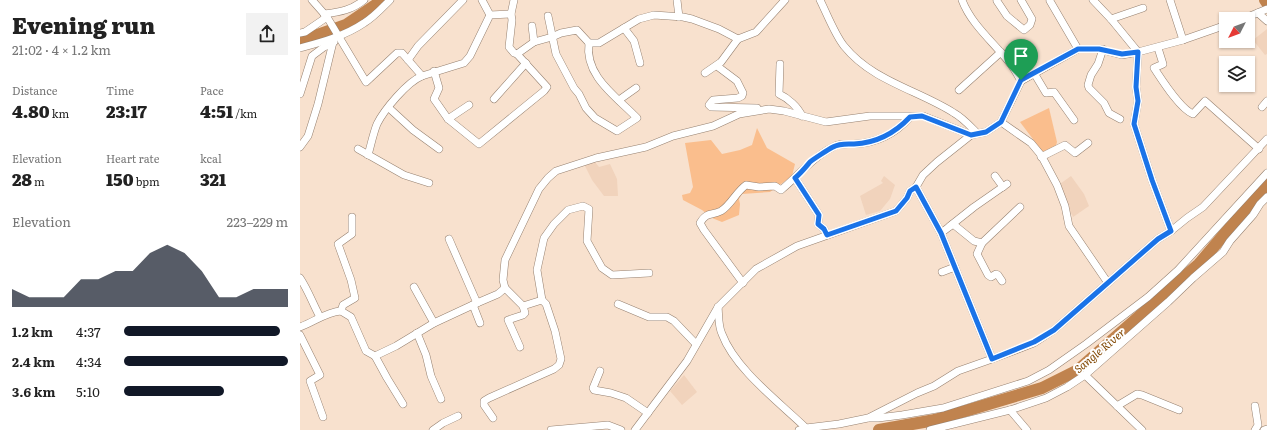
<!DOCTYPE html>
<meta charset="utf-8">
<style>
body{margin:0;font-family:Literata,serif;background:#f2f2f2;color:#222;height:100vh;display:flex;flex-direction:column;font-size:15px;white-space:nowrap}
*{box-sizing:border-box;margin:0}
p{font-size:13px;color:#767676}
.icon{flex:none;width:22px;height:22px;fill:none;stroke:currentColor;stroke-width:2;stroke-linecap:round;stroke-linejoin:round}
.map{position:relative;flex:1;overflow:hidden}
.side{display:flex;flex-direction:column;background:#fff;width:300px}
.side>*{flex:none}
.needle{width:26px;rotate:228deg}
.tools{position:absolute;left:919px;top:12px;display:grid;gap:8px}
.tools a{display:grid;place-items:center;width:36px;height:36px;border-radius:0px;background:#fff;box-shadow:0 1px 3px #0004;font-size:20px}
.pin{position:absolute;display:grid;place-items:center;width:34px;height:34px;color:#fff;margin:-41px -17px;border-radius:50% 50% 50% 0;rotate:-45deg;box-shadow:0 0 4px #0007}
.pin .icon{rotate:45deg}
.round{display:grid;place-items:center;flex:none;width:42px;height:42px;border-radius:0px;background:#f2f2f2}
.head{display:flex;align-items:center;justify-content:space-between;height:68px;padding:0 12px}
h1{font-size:22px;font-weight:800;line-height:30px}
.metrics{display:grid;grid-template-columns:repeat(3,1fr);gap:6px;height:68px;padding:4px 12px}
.metrics div{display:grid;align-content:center}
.metrics b{font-size:17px;font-weight:800}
.metrics small{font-size:11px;font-weight:400}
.metrics p{font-size:11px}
.chart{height:112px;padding:8px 12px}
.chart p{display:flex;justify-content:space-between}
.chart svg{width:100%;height:72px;margin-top:4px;fill:#111827;opacity:.7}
ul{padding:0 12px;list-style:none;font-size:13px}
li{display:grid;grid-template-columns:64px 48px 1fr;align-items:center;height:30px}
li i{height:10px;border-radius:5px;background:#111827}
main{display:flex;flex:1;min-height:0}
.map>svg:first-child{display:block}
</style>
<main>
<section class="side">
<div class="head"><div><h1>Evening run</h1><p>21:02 · 4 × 1.2 km</p></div><a class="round"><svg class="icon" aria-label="share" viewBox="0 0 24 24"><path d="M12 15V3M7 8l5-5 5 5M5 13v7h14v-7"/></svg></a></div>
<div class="metrics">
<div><p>Distance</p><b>4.80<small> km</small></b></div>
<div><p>Time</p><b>23:17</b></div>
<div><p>Pace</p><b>4:51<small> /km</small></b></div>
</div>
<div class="metrics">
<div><p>Elevation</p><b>28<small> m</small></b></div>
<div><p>Heart rate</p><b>150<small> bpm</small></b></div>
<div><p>kcal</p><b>321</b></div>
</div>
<div class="chart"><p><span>Elevation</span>223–229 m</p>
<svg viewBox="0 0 160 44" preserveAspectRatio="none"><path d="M0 44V33L10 38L20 38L30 38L40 27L50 27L60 22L70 22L80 11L90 6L100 11L110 22L120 38L130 38L140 33L150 33L160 33V44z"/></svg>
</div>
<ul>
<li><b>1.2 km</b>4:37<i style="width:95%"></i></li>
<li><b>2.4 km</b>4:34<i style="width:100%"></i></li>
<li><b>3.6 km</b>5:10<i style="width:61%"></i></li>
</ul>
</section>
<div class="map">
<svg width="967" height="430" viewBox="0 0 967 430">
<rect width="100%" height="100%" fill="#f8e1ce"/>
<g fill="#f1d3bc">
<polygon points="967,29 967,54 965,55 953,40"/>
<polygon points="294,161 299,167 310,164 317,179 318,196 304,196 292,180 284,164"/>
<polygon points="584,176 595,185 590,199 580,211 566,215 560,196 583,183 581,181"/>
<polygon points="771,176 784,194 789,206 773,217 766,203 760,184"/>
<polygon points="384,375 397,392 382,405 370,391"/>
</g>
<g fill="#fabe8d">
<polygon points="749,108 757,142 755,149 745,155 720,122"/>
<polygon points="457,128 467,148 495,164 492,176 470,192 442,194 439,199 440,204 439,215 422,222 412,218 402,210 383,200 382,195 390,193 393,187 385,143 411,140 422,154 440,150 452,145"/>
</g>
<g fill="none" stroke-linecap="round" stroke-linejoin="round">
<g stroke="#c0834e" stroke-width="12">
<polyline points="965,0 967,3"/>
<polyline points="0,41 46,25 77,4 80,0"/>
<polyline points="579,430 635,420 742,388 778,370 899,264 967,184"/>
</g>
<defs>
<g id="minor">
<polyline points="12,0 27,17 66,82 97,53 102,53 122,76 164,63 170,56 190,15 211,14"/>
<polyline points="182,0 190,15"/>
<polyline points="214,0 211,14 212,20 209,47 214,53 217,54 234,42 252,37 261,33 277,30 289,43 299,43 339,19 354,15 383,17 392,19 419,29 438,39 456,32 485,0"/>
<polyline points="377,0 379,17"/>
<path d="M520 0C527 14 535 35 544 46 572 81 618 90 654 113 663 118 670 126 677 133"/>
<path d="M662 0C671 24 693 42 709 62 714 68 717 74 721 81"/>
<polyline points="793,0 811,19 838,52 836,87 838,101 834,124 852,180 871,231"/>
<polyline points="870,0 883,40"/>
<polyline points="697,1 707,16 724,30 730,25 732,19 721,0"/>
<polyline points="750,1 778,49"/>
<polyline points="958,13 967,21"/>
<path d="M24 14C40 12 52 10 64 0"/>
<path d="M248 16 256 54 274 88 279 94 286 108 295 118 317 131 337 118C317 97 284 76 289 43"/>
<polyline points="811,19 843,8"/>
<polyline points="943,19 967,9"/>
<polyline points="232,26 234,42"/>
<polyline points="324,28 334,41 340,63"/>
<polyline points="0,33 5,32 27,17"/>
<path d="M0 48C22 42 45 36 64 23 74 17 82 8 90 0"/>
<path d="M858 48 863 64 854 68C862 80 880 109 893 114L905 101 959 149"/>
<polyline points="803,49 798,64 791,75 788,85 789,88 804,103 809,113 820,119"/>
<polyline points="108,60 118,46 163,0"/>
<path d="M480 64 479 94C488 98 498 107 502 116"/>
<polyline points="417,66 437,81 443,93 442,96 438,98 413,100 409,105 411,107 457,108"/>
<polyline points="134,71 139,88 134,99 148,119 179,144 244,91 247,87 217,54"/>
<polyline points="405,73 421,62 438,39"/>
<polyline points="734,73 746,93 754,92 774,120"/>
<polyline points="659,90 701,52"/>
<polyline points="0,94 12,56 24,47 34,42"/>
<polyline points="194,99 226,63"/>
<polyline points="319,100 336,88"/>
<polyline points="962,107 967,101"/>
<polyline points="89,108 113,130 139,149"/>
<polyline points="148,119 169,105"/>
<polyline points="701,122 731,143 741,155 757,185 765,206 769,226 808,283"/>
<polyline points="0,147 8,136 18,104 34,38"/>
<polyline points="58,149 104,175 129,183"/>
<path d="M68 155C71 145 73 134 77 124 84 110 107 82 122 76"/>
<polyline points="741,157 765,145 775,153 788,143"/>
<polyline points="695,176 703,187"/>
<polyline points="495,178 519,215 518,224 524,229 527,235"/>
<polyline points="616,187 641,233 692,359"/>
<polyline points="650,226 674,207 707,184"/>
<polyline points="641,233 653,224 674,241 682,243 720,207"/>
<polyline points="149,239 177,303"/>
<polyline points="682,243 677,254 688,275 691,277 696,274 698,275 702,281"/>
<polyline points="642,272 655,267"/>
<path d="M0 278C8 290 13 304 20 317"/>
<path d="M443 283 404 230 400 223C407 211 412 216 421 211 431 205 436 192 446 185L459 187 475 186 481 190C498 176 513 157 533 147 539 143 546 144 554 144 577 143 595 134 610 117"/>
<polyline points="114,287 134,323"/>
<polyline points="242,300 237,270 244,238 254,224 268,210 283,206 289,209 287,241 302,268 312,275 349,273"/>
<polyline points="318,304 349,317 367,317 374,321 396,344"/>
<polyline points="173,305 180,323"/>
<path d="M418 307C419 315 418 326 422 334 435 369 479 402 506 428"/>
<polyline points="41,311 43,305 55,298 51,280 38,244 52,234 52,217"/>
<path d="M0 327C14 322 26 312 41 311L51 317 66 351 75 356 96 346 134 323 177 303 198 294 205 288 203 280 205 260 239 189 248 178 256 171 296 158 346 147 373 136 413 126 439 114 469 109 484 111 526 122 570 116H623L671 135"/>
<polyline points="117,333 126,355 131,376 141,399"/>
<polyline points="0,335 20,375 10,381 23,417"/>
<polyline points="220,347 208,320 223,315 225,313 223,306"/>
<polyline points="75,356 87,378 103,404"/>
<polyline points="300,371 293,388 294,390 311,393 326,398 348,413"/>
<polyline points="785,375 842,430"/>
<polyline points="817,406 837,394 842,395 879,410"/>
<polyline points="710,410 727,430"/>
<polyline points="193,418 184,405 184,401 189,398 254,369 259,365 261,359 255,331 246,304 242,300 223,306 205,288"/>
<polyline points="570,418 578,418 602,415 643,408 728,381 749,370 786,344 848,297 878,270 967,173"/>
<polyline points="133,430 143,423 158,416"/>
<polyline points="251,430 308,425 321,430"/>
<polyline points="335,430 387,361 418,307 456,269 497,246 596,211 607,198 610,191 616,187 623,175 637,162 671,135 686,132 701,122 721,81 778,49 799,49 822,55 838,52 883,40 926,25"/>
<polyline points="499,430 506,428 539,424 568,418 617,393 634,386 658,371 692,359 734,343 754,330 858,239 871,231 887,218 903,207 967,139"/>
<polyline points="630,430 710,410 746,398 767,387 785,375 868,302 893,278 923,252 930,241 953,215 960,204 967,197"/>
<polyline points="955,430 958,425 955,406"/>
<polyline points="964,430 967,429"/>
</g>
</defs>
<use href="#minor" stroke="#968170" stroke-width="8"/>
<use href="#minor" stroke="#fff" stroke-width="7"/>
</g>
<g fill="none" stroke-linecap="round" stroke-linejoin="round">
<defs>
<path id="route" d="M778 49H799L822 54 838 52 836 87 838 101 834 124 852 180 871 231 858 239 754 330 734 342 692 359 641 233 616 187 610 191 607 198 596 211 527 235 524 229 518 224 519 215 495 178C501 173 505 168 510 162 512 160 529 149 533 147 540 143 547 144 554 144 577 143 595 133 610 117L622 116 671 135 686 132 701 122 721 80Z"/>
</defs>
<use href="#route" stroke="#fff" stroke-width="8"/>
<use href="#route" stroke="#1a73e8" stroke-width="5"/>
</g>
<g text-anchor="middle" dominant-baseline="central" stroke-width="4" stroke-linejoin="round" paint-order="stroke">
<g font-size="11" font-style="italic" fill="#814702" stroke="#fff">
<text transform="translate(799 350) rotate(-40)">Sangle River</text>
</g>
</g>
</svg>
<div class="tools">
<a><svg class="needle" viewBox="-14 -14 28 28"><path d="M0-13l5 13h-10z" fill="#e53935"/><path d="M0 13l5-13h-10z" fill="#767676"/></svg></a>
<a><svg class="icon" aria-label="layers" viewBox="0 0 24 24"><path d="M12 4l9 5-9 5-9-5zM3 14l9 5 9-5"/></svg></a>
</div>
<div class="pin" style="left:721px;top:80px;background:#1e9e55"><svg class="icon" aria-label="arrive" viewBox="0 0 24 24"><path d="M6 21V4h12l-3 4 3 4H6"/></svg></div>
</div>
</main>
